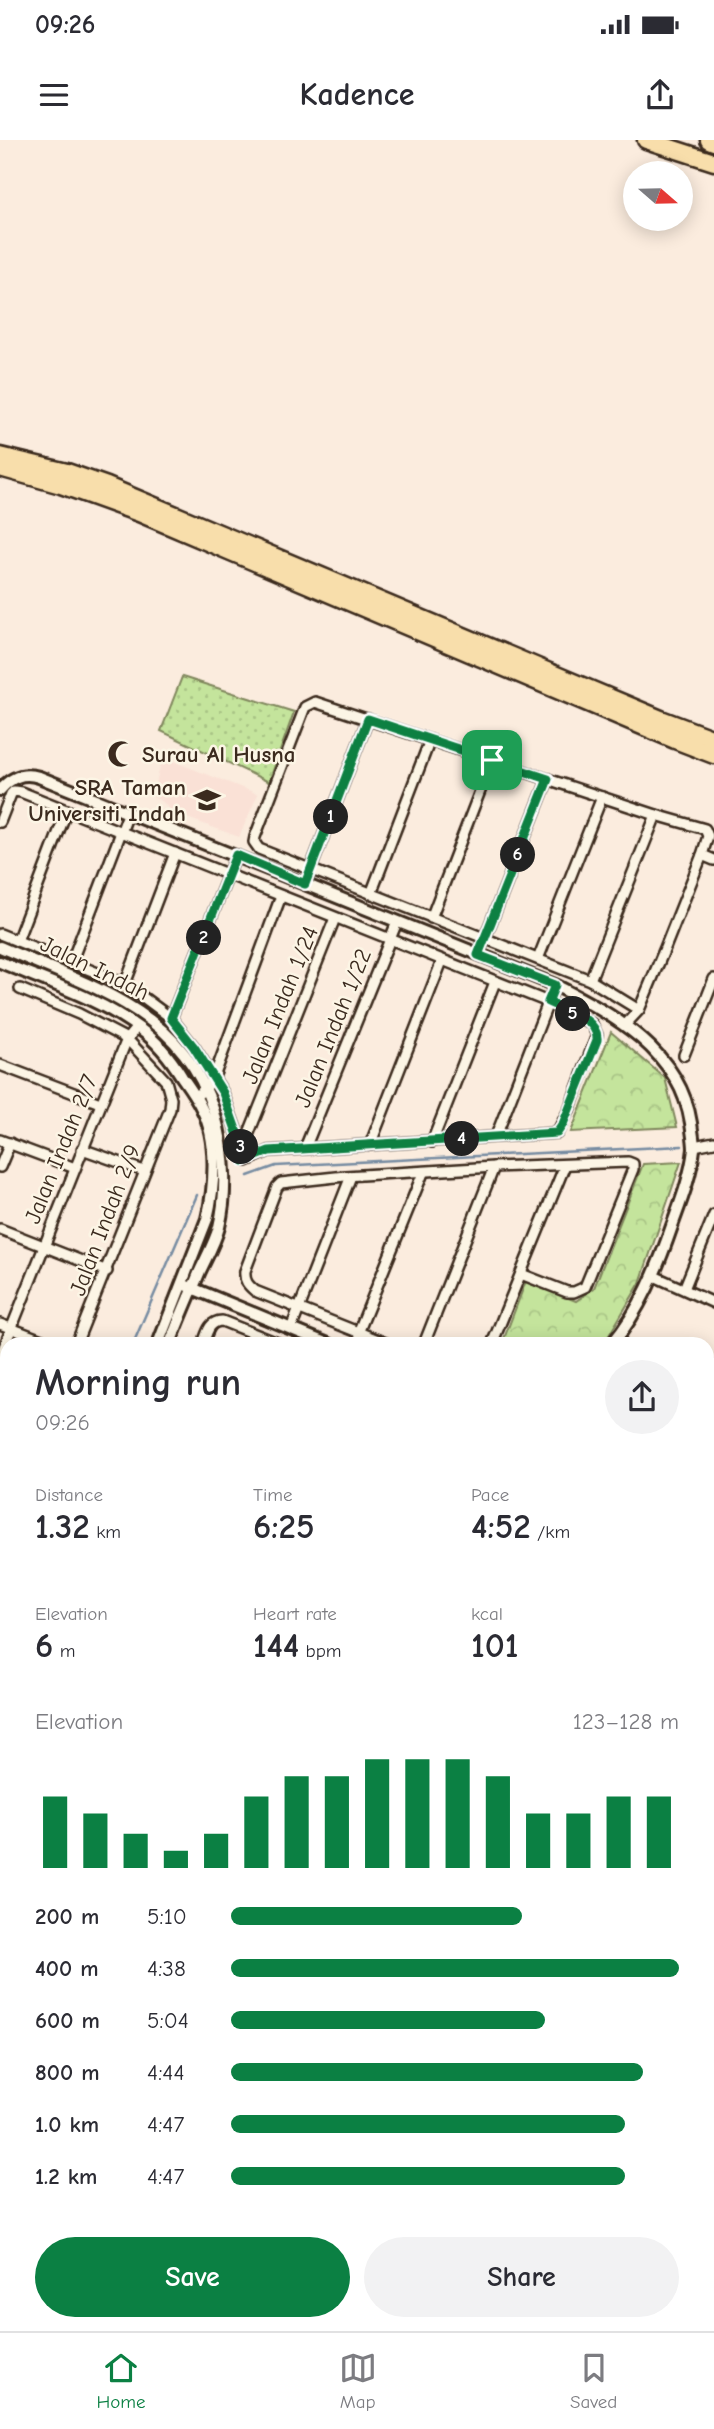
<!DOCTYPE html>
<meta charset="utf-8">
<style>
body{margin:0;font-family:"Comic Neue",sans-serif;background:#f2f2f3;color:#2b2b33;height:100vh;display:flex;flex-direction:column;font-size:26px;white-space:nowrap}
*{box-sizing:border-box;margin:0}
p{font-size:23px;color:#7c7c81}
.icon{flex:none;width:38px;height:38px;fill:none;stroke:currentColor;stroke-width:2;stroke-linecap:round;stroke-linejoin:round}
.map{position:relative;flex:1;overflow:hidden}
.drawer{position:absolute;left:0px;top:1197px;width:714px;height:994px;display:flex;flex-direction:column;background:#fff;border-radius:21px 21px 0 0;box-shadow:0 4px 18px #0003}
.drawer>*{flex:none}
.needle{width:46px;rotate:110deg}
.fabs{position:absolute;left:623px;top:21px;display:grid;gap:14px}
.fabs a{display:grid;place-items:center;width:70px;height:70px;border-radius:50%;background:#fff;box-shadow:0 4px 18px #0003;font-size:35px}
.pin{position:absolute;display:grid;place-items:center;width:60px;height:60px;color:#fff;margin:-30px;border-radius:14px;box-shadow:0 4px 10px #0006}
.km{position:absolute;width:35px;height:35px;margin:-18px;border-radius:50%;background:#222;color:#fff;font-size:19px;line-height:35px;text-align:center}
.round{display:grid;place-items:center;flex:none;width:74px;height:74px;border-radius:37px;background:#f2f2f3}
.head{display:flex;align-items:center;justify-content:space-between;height:119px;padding:0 35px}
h1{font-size:38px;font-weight:700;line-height:52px}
.figures{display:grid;grid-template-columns:repeat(3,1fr);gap:10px;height:119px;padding:7px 35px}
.figures div{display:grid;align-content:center}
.figures b{font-size:35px;font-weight:700}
.figures small{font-size:19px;font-weight:400}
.figures p{font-size:19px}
.chart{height:196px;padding:14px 35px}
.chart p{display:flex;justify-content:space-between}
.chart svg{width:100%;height:126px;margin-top:7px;stroke:#0b8043;stroke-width:6}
.cta{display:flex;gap:14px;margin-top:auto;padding:14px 35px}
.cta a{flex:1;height:80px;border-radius:42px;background:#0b8043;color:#fff;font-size:28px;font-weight:700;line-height:80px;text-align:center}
.cta a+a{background:#f2f2f3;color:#2b2b33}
ul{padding:0 35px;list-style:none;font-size:23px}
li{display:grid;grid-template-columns:112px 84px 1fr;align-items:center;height:52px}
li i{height:18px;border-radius:9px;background:#0b8043}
.status{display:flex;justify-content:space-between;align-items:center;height:49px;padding:0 35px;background:#fff;direction:ltr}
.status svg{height:19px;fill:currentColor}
header{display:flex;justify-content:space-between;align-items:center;height:91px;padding:0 35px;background:#fff;font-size:32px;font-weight:700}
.tab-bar{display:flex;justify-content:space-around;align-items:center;height:98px;border-top:2px solid #e1e1e2;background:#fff;font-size:19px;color:#7c7c81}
.tab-bar a{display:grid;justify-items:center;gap:4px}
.tab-bar .current{color:#0b8043}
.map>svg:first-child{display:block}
</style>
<div class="status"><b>09:26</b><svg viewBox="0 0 49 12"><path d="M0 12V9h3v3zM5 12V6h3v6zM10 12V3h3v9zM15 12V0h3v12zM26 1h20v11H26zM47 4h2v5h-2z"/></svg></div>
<header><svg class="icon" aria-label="menu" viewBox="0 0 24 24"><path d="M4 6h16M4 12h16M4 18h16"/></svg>Kadence<svg class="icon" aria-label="share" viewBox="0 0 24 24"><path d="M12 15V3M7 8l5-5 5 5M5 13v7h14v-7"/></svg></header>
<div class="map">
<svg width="714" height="2191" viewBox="0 0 714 2191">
<defs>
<pattern id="grass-dots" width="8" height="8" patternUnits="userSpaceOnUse" patternTransform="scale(1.75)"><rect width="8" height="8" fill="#c4e49c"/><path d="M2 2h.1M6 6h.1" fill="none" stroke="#a9c486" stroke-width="1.8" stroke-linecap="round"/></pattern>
<pattern id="forest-crowns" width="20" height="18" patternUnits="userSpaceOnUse" patternTransform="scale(1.75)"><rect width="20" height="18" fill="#c4e49c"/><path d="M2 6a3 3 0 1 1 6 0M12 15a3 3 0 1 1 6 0" fill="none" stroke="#a9c486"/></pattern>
</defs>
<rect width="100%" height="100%" fill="#fbecde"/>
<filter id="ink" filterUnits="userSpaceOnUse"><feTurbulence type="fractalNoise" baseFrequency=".0143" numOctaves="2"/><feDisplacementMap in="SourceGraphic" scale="14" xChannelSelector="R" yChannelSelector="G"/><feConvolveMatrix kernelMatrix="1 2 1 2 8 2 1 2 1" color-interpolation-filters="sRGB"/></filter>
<g filter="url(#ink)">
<g fill="#fae1d6">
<polygon points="162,617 258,654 239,697 171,672 163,662 153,657"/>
<polygon points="714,1651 714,1896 707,1911 707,1652"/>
<polygon points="707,1986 714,1987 714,2191 438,2191 441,2184 707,2184"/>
</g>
<polygon fill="url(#grass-dots)" stroke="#80875d" stroke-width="2" points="182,537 294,572 269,642 161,591"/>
<g fill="url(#forest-crowns)" stroke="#80875d" stroke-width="2">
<polygon points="611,892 665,938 677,987 571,992"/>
<polygon points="681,1022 640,1143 608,1197 601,1204 502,1204 526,1141 576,1161 594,1148 643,1024"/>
</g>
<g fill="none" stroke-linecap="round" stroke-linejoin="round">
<g stroke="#778ca2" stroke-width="2.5">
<polyline points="248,1036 276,1026 682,1006"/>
<polyline points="133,1204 197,1055"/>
</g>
<defs>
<g id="minor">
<polyline points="0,682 11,654 14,651 21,652 548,862 592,884 597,895 569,970 557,993 269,1011 247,1021 243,1018 240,1001 223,953 194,907 171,878 125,844 0,794"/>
<polyline points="702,715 714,720"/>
<polyline points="305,744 368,579"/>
<polyline points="371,754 430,600"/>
<polyline points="431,778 492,620"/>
<polyline points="17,801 67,670"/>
<polyline points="478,815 548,639"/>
<polyline points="538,819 602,657"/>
<polyline points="71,823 128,674"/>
<polyline points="590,840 656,675"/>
<polyline points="125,844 175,713"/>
<polyline points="20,849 79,874 127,899 166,941 171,959 170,969 76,1204"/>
<polyline points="171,878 236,715"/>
<polyline points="626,884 639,870 665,808 702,715 708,696 705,689 656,675 315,562 305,567 255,697 254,702 259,709 590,840 639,870"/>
<polyline points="684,915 714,839"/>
<polyline points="0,925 100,963"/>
<polyline points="195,957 206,948 214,937 281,756"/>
<polyline points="496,996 555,845"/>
<polyline points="0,1000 75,1028"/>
<polyline points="240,1001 247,998 335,778"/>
<polyline points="432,1002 495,842"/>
<polyline points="370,1005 442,821"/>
<polyline points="694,1006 714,1002"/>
<polyline points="305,1008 397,782"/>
<polyline points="82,1009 144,1031"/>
<polyline points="0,1027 10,1003"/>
<polyline points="0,1089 107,1131"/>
<polyline points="654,1136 714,1163"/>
<polyline points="684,1149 714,1075"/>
<polyline points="0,1184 52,1204"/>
<polyline points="291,1189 351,1036"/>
<polyline points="358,1193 423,1033"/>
<path d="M203 1204C207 1193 209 1181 222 1181L280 1204"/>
<path d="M388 1204 255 1151C248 1145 244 1141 245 1131L277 1047 281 1043 345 1036 494 1027 628 1022 633 1024V1029L585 1147 574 1152H567L521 1134"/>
<polyline points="424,1204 494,1027"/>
<polyline points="492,1204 565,1025"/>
<polyline points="0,1217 127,899 137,887"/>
<polyline points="707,1224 714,1227"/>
<polyline points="0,1254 7,1257"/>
<polyline points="707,1272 714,1253"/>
<polyline points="707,1646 714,1645"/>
<polyline points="707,1711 714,1712"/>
<polyline points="707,1794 714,1776"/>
<polyline points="707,1998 714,1999"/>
<polyline points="707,2093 712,2081"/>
<polyline points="450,2191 453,2184"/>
<polyline points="536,2191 539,2184"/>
<polyline points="669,2191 671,2184"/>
</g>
<g id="tertiary">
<path d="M0 650C11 637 23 632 39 637L555 845C614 875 680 911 691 983 692 991 694 1001 694 1009 691 1036 681 1061 672 1086 658 1127 640 1171 612 1204"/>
<path d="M0 807C94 848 193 873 218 987 225 1018 227 1055 219 1087 215 1102 207 1116 200 1131 190 1155 179 1179 170 1204"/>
<path d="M0 822C47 842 99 858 140 889 158 902 171 919 182 937 189 947 197 958 202 969 218 1000 215 1046 207 1079L158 1204"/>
<polyline points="187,1146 328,1204"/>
<polyline points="707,1981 714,1981"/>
<polyline points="205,2191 206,2184"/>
</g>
<g id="primary">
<polyline points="0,1313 7,1316"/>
<polyline points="0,1329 7,1331"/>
<polyline points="366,2191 368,2184"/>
</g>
<g id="motorway">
<polyline points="646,0 714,22"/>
<polyline points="709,0 714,2"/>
<polyline points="0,316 67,332 107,346 661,579 714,599"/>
<polyline points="0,328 61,345 139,373 675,600 714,615"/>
</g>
</defs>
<use href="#minor" stroke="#3b2a1e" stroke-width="14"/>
<use href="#tertiary" stroke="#3b2a1e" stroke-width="16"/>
<use href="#primary" stroke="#3b2a1e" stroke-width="19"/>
<use href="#motorway" stroke="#3b2a1e" stroke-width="21"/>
<use href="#minor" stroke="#fcf5e5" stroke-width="9"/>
<use href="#tertiary" stroke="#fcf5e5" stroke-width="10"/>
<use href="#primary" stroke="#f8deab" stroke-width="14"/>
<use href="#motorway" stroke="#f8deab" stroke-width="16"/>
</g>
</g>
<g fill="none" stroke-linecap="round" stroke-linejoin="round" filter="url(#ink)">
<defs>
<path id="route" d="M368 579 548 639 478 815 555 845 548 862C564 870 599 878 597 900L563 984 557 993 269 1011 244 1021 240 1001 223 953 194 907 171 878 236 715 305 744Z"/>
</defs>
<use href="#route" stroke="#fff" stroke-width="14"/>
<use href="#route" stroke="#0b8043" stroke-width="9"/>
</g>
<defs>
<symbol id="mosque-bare" viewBox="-9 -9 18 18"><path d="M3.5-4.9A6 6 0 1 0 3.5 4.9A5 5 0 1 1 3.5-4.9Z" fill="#3b2a1e" stroke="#fcf5e5" stroke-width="2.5" paint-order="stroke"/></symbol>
<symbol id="school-bare" viewBox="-9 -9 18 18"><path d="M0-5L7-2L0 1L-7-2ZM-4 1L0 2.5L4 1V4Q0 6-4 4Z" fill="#3b2a1e" stroke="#fcf5e5" stroke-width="2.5" paint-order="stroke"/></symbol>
</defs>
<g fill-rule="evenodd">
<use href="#mosque-bare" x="102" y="595" width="38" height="38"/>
<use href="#school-bare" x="188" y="641" width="38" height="38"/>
</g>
<g text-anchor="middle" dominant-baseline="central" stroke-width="5" stroke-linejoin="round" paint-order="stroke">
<g font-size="23" font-weight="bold" fill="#3b2a1e" stroke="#fcf5e5" text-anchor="start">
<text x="142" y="614">Surau Al Husna</text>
<text x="186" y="647" text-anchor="end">SRA Taman<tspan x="186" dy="26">Universiti Indah</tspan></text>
</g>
<g font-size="23" fill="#3b2a1e" stroke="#fcf5e5">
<text transform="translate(95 828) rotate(26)">Jalan Indah</text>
<text transform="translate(280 865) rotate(-68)">Jalan Indah 1/24</text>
<text transform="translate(333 888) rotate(-68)">Jalan Indah 1/22</text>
<text transform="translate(61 1009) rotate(-68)">Jalan Indah 2/7</text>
<text transform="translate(105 1080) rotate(-69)">Jalan Indah 2/9</text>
</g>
</g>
</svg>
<div class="fabs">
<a><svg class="needle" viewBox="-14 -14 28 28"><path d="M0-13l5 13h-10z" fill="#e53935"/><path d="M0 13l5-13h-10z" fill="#7c7c81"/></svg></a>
</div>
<div class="pin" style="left:492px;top:620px;background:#1e9e55"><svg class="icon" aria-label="arrive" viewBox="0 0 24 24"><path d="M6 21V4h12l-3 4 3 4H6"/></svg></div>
<b class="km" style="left:331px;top:677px">1</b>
<b class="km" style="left:204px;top:798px">2</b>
<b class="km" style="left:241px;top:1007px">3</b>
<b class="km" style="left:462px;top:999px">4</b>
<b class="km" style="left:573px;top:874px">5</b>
<b class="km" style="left:518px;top:715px">6</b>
<section class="drawer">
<div class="head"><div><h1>Morning run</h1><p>09:26</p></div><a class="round"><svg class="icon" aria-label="share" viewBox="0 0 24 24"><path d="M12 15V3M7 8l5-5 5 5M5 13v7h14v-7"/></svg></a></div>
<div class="figures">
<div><p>Distance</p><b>1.32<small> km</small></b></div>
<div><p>Time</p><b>6:25</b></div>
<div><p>Pace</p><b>4:52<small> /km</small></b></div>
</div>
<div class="figures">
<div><p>Elevation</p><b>6<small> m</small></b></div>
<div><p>Heart rate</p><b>144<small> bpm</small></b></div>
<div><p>kcal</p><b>101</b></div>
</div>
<div class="chart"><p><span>Elevation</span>123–128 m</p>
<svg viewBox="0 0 160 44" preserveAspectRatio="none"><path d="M5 44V19M15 44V25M25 44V32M35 44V38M45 44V32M55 44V19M65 44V12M75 44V12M85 44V6M95 44V6M105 44V6M115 44V12M125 44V25M135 44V25M145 44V19M155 44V19"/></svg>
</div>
<ul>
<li><b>200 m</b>5:10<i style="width:65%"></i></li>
<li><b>400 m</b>4:38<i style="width:100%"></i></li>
<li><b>600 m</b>5:04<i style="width:70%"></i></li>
<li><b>800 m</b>4:44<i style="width:92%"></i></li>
<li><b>1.0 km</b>4:47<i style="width:88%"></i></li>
<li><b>1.2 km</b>4:47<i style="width:88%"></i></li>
</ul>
<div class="cta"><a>Save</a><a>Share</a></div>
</section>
</div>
<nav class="tab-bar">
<a class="current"><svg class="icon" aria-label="home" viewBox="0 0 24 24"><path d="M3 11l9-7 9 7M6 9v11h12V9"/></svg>Home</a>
<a><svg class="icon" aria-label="map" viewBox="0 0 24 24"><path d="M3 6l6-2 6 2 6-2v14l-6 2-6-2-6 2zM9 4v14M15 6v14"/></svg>Map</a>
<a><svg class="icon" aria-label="saved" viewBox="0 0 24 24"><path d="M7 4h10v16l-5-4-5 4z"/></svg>Saved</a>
</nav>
